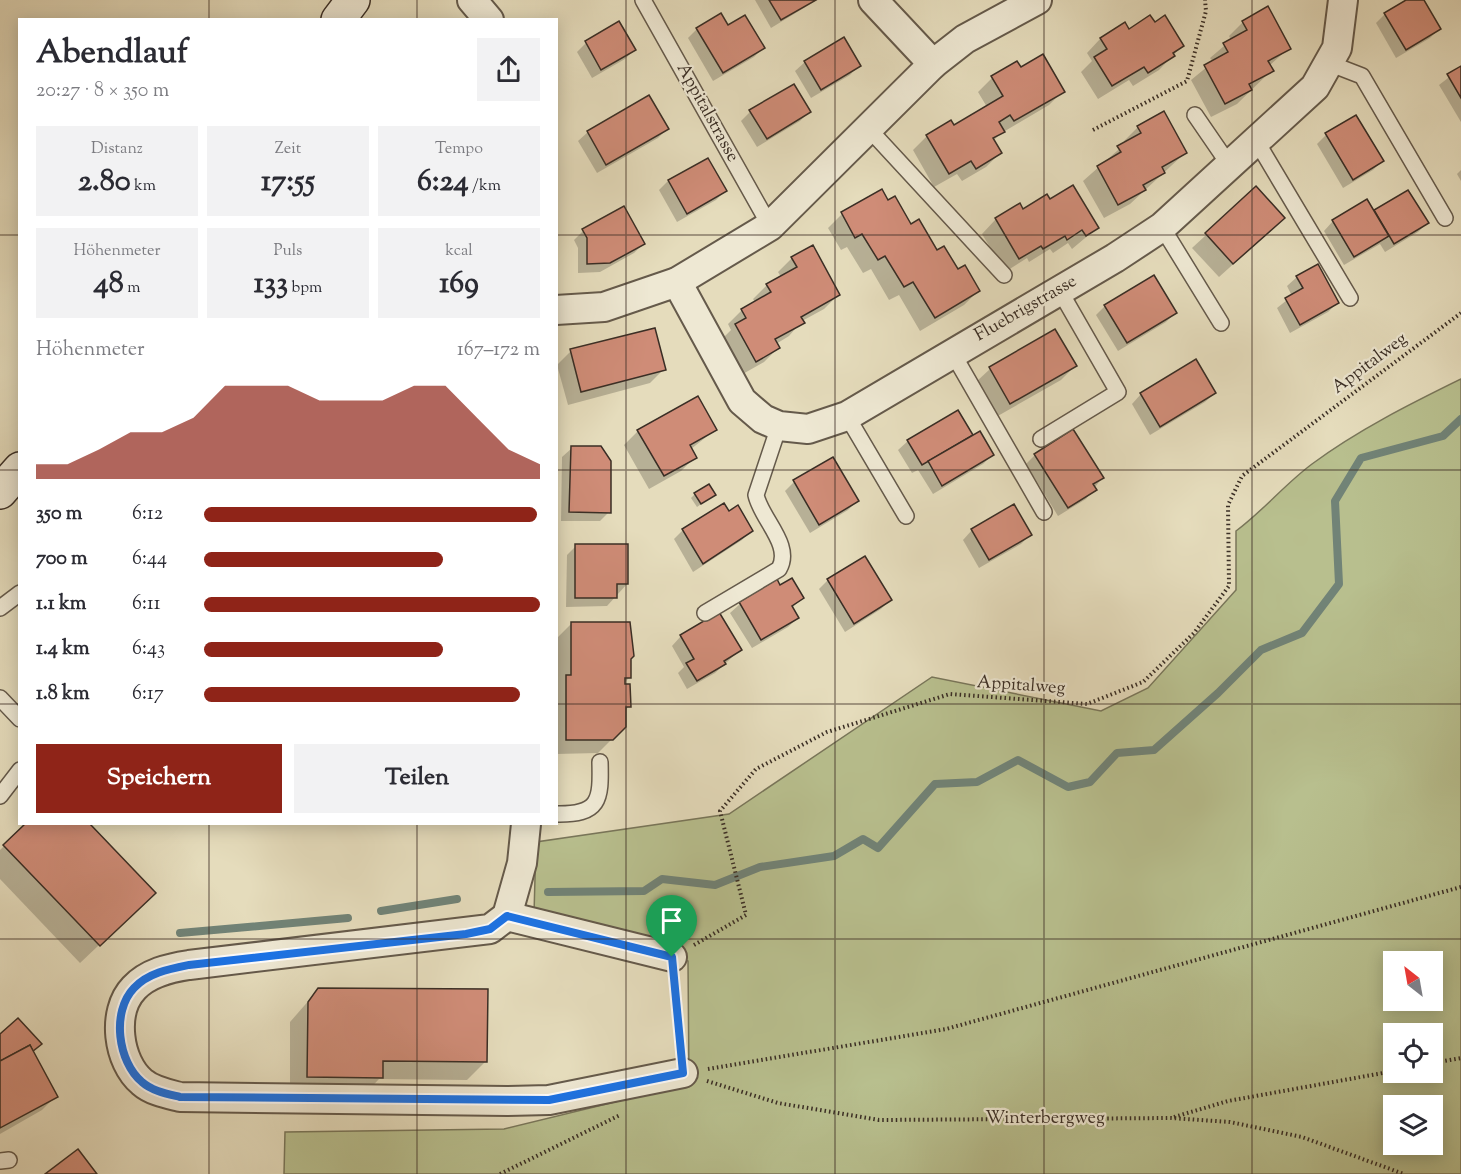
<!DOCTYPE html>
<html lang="de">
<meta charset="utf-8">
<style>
body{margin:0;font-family:"Sorts Mill Goudy",serif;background:#f2f2f3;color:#2b2b33;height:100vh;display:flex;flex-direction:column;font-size:22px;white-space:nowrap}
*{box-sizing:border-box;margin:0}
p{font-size:20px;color:#7c7c81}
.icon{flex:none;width:33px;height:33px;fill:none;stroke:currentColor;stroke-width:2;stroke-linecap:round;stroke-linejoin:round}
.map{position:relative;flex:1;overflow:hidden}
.panel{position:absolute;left:18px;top:18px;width:540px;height:807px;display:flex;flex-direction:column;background:#fff;border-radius:0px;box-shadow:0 3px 15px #0003}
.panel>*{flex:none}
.needle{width:39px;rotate:329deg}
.controls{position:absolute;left:1383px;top:951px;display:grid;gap:12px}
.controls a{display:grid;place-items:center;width:60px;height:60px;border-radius:0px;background:#fff;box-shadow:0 3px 15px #0003;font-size:30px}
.pin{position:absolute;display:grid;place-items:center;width:51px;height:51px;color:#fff;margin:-62px -26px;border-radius:50% 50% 50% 0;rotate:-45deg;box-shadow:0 0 6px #0007}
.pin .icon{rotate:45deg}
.round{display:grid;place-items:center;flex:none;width:63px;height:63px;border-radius:0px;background:#f2f2f3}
.headline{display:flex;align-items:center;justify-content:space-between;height:102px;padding:0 18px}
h1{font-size:33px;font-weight:700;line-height:45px}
.figures{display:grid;grid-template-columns:repeat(3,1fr);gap:9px;height:102px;padding:6px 18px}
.figures div{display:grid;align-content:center;border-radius:0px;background:#f2f2f3;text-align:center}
.figures b{font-size:30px;font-weight:700}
.figures small{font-size:16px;font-weight:400}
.figures p{font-size:16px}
.chart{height:168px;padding:12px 18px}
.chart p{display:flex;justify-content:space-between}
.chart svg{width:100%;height:108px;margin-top:6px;fill:#8f2418;opacity:.7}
.button{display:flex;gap:12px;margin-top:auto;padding:12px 18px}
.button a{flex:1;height:69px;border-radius:0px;background:#8f2418;color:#fff;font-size:24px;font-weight:700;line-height:69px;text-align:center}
.button a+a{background:#f2f2f3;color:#2b2b33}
ul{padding:0 18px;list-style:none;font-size:20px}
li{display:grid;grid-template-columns:96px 72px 1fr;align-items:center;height:45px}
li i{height:15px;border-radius:8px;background:#8f2418}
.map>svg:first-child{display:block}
</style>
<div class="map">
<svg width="1461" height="1174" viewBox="0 0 1461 1174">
<rect width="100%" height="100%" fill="#e5dcbc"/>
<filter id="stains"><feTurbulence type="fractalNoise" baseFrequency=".00333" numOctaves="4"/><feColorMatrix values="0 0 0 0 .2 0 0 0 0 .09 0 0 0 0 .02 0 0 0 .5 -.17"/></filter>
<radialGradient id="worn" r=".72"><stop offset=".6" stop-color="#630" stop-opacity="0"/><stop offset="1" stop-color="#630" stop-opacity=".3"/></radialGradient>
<path fill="#b8bf8e" stroke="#79765a" stroke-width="1.5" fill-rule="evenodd" d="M1461 379V1174H284L285 1132 504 1129 689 1084 688 961 534 914 536 842 729 814 932 677 1101 711 1148 688 1236 590V531C1263 511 1285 484 1312 464 1358 430 1410 404 1461 379ZM1394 962H1432V1000H1394ZM1394 1034H1432V1072H1394ZM1394 1106H1432V1144H1394Z"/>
<g fill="#0003">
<polygon points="755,0 817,0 771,28"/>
<polygon points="1409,0 1423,0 1439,29 1430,38 1396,58 1376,23 1385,14"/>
<polygon points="1243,22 1289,48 1269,66 1272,70 1237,104 1211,117 1191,80 1213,62 1210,58 1231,40 1229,36"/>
<polygon points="619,23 634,50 625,59 592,78 577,52 586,43"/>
<polygon points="1124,24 1128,31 1154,24 1182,46 1159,70 1133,86 1129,80 1098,99 1081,72 1092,61 1087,53 1100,39"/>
<polygon points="727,27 763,48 754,57 713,81 688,38 697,29"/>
<polygon points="843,39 859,65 850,75 811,98 795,71 805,62"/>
<polygon points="1461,68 1461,122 1439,85"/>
<polygon points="1020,69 1063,91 1049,105 1000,134 993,141 1000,153 986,167 962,181 957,174 934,187 913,150 927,136 951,122 953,127 987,107 978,92 992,78"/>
<polygon points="750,112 809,112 800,121 757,147 741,121"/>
<polygon points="1138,127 1185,153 1130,204 1104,218 1083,181 1126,143 1124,141"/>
<polygon points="667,129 658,138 597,173 578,141 588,132"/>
<polygon points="1326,135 1382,161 1373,170 1343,188 1317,144"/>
<polygon points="707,160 725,191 716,200 677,222 659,190 668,181"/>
<polygon points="1461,170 1461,181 1457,174"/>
<polygon points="1256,189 1269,232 1219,277 1192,248"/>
<polygon points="881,191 888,202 978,291 964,305 920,331 899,295 889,300 871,269 863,273 847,247 841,250 828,228 842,214"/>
<polygon points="1408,192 1427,223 1418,232 1385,252 1380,244 1344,265 1324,231 1333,221 1367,201 1373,212"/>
<polygon points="1050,201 1097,228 1072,249 1068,243 1053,253 1050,249 1029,262 1027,258 1005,272 982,234 995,220 1020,205 1023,211"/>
<polygon points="624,208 643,244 634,253 600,272 578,273 578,248 574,240 583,231"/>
<polygon points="792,258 838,295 824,309 802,321 789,336 776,344 778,348 764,362 741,375 722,339 731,330 728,324 742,310 756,303 753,299 767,285 781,277 778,272"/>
<polygon points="1317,266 1337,303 1328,312 1290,333 1277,308 1292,296 1287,286 1297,277"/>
<polygon points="1105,306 1175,313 1166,322 1118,351 1096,315"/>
<polygon points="1055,331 1075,366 1061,380 996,417 976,382 990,369"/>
<polygon points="571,351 664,369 650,383 568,405 557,365"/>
<polygon points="1196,361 1215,393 1205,402 1150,435 1132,404 1141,394"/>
<polygon points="957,412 972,437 992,455 983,464 933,494 918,470 912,473 898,450 908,441"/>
<polygon points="715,430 691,449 695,457 681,471 649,489 624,445 638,431"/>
<polygon points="572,448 609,512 600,521 561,521 562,457"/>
<polygon points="1035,455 1102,478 1086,499 1058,516 1026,464"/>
<polygon points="794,482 857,501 848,510 810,533 785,491"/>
<polygon points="695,494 714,495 697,507 691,498"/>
<polygon points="728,513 751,530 742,540 693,572 674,539 683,530"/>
<polygon points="972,530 1030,535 1021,544 979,568 963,540"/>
<polygon points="576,546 627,584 607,606 566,607 567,555"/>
<polygon points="828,580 890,600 881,609 845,632 819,589"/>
<polygon points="777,581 780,587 802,598 792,608 798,618 788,627 752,648 730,613 740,604"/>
<polygon points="571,624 629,659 630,677 622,685 629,706 625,711 625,726 598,753 556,754 557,638"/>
<polygon points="681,636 740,650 715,673 687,689 678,673 684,667 672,646"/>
<polygon points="27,824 88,824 154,893 80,963 0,879 0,850"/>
<polygon points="318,990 486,1061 467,1080 379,1079 363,1096 290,1095 290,1022"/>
<polygon points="0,1036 32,1051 56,1096 42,1110 0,1134"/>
</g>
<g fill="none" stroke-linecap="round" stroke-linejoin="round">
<g stroke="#718377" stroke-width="8">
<polyline points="548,892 644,891 662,879 715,885 760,867 834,856 863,839 878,848 935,784 977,782 1018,760 1068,787 1090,782 1117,753 1154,750 1218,693 1261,650 1302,633 1339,584 1335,501 1361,458 1443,436 1461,419"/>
<polyline points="381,911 457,899"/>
<polyline points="180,933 348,918"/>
</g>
</g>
<g fill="#cf8c77" stroke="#3a2e25" stroke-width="1.5">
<polygon points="769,0 816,0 781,20"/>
<polygon points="1406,0 1424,0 1441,29 1406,50 1384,13"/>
<polygon points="1268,6 1291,49 1268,61 1274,71 1249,84 1252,90 1225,104 1204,65 1228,52 1223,43 1247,30 1242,21"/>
<polygon points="721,13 728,25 745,15 765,48 723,73 696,28"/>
<polygon points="1150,15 1155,22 1165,15 1184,46 1173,53 1175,56 1148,73 1144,67 1112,86 1094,57 1107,49 1100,38 1125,22 1129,29"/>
<polygon points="619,21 636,50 601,70 585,41"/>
<polygon points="844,37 861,66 821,90 804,61"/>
<polygon points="1043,54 1065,92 1014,121 1010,115 999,122 1005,132 993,138 1002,153 976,169 971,161 949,174 926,135 951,120 954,125 1003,96 991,76 1017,61 1021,67"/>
<polygon points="1461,66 1461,98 1447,74"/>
<polygon points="794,84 811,112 767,139 749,110"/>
<polygon points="649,95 669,129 606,165 587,131"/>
<polygon points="1164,111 1187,153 1162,167 1165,173 1143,185 1146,190 1118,205 1097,166 1121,152 1117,146 1141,133 1137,126"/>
<polygon points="1356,115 1384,161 1353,180 1325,133"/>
<polygon points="708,158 727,191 687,214 668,180"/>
<polygon points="1073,185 1099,228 1086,236 1082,230 1067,240 1065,236 1043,249 1041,246 1019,259 995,218 1020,203 1023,209 1047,194 1050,199"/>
<polygon points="1256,186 1285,218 1233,264 1205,233"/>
<polygon points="882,189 888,200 895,196 911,224 919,219 937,250 944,246 958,269 965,265 980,291 935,318 913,282 904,287 885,256 878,260 862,234 855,238 841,212"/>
<polygon points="1408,190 1429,223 1394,244 1374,210"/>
<polygon points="1367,199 1389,236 1354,257 1332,220"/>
<polygon points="624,206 645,244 610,263 587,264 587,238 582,229"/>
<polygon points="813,245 840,295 801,317 805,323 775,339 780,348 756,362 735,324 746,318 741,309 771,292 766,284 797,267 791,257"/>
<polygon points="1318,264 1339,303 1300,325 1285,298 1303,288 1296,276"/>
<polygon points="1154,275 1177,313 1127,343 1104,305"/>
<polygon points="655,328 666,370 581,392 570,349"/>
<polygon points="1055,329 1077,366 1010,404 989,367"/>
<polygon points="1196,359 1216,393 1160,427 1140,393"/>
<polygon points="698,396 717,430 690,445 697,458 664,476 637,430"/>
<polygon points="958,410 973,435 922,465 907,440"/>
<polygon points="1073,429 1104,478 1093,484 1097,490 1068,508 1034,454"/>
<polygon points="980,431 994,455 942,486 928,461"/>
<polygon points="571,446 601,446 611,461 611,513 569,512"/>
<polygon points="833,457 859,501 819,525 793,480"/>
<polygon points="709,484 716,495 701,504 694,493"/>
<polygon points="724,503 729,511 738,505 753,531 703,564 682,529"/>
<polygon points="1014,504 1032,535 989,560 971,529"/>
<polygon points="575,544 628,544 628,584 617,584 617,598 575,598"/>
<polygon points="865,556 892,600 854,624 827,579"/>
<polygon points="792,578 804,598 792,606 799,618 761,640 739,602 777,579 780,585"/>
<polygon points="719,612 742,650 724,661 726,664 697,681 686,663 694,659 680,635"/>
<polygon points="571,622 630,622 634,656 631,659 631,678 625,678 625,684 630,684 631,707 626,707 626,727 613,740 566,740 566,675 571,675"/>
<polygon points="25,824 90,824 156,893 100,946 3,845"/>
<polygon points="318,988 488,989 487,1062 383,1061 383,1078 307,1077 308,1002"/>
<polygon points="18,1018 42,1044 33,1051 30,1045 0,1061 0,1034"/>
<polygon points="30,1045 58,1097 0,1128 0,1061"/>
<polygon points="78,1149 97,1174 45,1174"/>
</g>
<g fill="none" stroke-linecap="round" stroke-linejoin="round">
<defs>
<g id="lane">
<polyline points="643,0 770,226"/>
<polyline points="1331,64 1362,76 1445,218"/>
<polyline points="1195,115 1230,166"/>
<polyline points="868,128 1004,275"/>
<polyline points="1257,142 1350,298"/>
<polyline points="1162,227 1221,323"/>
<polyline points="952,352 1044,512"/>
<polyline points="847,416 906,516"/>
<polyline points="1041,439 1118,392 1060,291"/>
<polyline points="0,608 20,593"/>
<path d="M705 613 779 569C793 545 761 519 756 495L779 426"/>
<polyline points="0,698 20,719"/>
<polyline points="0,796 20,770"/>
<path d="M556 814C600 815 601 800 600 762"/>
<polyline points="0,1161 9,1160"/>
</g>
<g id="street">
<polyline points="472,0 489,20"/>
<polyline points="873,0 933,64"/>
<polyline points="677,282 742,401 763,419 779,426 808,429 847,416 1115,258 1162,227 1315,87 1337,48 1343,0"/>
<polyline points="556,310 604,307 677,282 770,226 933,64 965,39 1037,0"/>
<path d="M526 824 522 863 507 916 490 929 189 965C169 968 148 973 134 988 111 1012 118 1062 142 1082 152 1091 168 1094 180 1097L507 1101 549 1100 683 1073"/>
<polyline points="507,916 672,957"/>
</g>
<g id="secondary">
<polyline points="338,20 353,0"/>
<polyline points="0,492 20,469"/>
</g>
</defs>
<use href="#lane" stroke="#655a4b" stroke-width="18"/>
<use href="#street" stroke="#655a4b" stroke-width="32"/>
<use href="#secondary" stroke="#3a2e25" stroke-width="36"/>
<g stroke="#3a2e25" stroke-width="4" stroke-dasharray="1.5 3" stroke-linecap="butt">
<polyline points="1093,130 1187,81 1206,11 1205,0"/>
<polyline points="694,945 746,915 720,811 756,769 827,732 950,694 1087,704 1143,682 1194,633 1229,586 1228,505 1242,476 1461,313"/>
<polyline points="675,981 681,1049"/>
<polyline points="1432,1063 1461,1058"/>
<polyline points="708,1069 946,1029 1461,887"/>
<polyline points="707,1081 778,1103 879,1120 1171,1118 1230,1122 1302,1137 1404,1174"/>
<polyline points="1174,1117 1228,1101 1394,1071"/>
<polyline points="500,1174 620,1115"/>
</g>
<use href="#lane" stroke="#eee8d3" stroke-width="15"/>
<use href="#street" stroke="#eee8d3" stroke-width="28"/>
<use href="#secondary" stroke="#eee8d3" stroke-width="33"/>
</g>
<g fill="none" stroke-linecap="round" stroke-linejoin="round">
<defs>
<path id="route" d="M507 916 672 957 683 1073 549 1100 180 1097C168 1094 152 1091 142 1082 118 1062 111 1012 134 988 148 973 169 969 189 965L466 934 490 929Z"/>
</defs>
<use href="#route" stroke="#fff" stroke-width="12"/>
<use href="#route" stroke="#1a73e8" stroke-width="8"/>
</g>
<path fill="none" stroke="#3a2e25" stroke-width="1.5" stroke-opacity="0.55" d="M209 0V20M417 0V20M626 0V1174M835 0V1174M1044 0V1174M1252 0V1174M0 235H20M556 235H1461M0 470H20M556 470H1461M0 704H20M556 704H1461M209 824V1174M417 824V1174M0 939H1461"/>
<g text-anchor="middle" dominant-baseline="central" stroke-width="4.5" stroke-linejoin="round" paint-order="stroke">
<g font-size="18" fill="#3a2e25" stroke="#eee8d3">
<text transform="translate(707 113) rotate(61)">Appitalstrasse</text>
<text transform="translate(1026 309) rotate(-30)">Fluebrigstrasse</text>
<text transform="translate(1370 364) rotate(-37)">Appitalweg</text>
<text transform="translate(1021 686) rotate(4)">Appitalweg</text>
<text x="1045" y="1119">Winterbergweg</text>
</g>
</g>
<rect width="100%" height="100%" filter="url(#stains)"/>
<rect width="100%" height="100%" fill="url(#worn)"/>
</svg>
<div class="controls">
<a><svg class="needle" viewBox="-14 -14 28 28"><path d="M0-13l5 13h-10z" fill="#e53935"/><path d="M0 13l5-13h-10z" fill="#7c7c81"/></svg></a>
<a><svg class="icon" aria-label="locate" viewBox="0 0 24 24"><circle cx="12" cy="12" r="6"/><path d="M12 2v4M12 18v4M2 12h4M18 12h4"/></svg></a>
<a><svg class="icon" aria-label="layers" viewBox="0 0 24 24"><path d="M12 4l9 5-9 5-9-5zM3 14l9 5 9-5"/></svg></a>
</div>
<div class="pin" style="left:672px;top:957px;background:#1e9e55"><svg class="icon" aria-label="arrive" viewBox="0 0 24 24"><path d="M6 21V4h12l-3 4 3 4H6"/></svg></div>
<section class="panel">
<div class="headline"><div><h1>Abendlauf</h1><p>20:27 · 8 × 350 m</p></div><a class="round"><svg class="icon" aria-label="share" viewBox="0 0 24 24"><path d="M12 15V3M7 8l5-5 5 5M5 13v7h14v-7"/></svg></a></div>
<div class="figures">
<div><p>Distanz</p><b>2.80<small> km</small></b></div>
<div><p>Zeit</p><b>17:55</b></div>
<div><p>Tempo</p><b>6:24<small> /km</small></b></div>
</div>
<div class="figures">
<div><p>Höhenmeter</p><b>48<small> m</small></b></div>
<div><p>Puls</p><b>133<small> bpm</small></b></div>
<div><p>kcal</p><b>169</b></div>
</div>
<div class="chart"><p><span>Höhenmeter</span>167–172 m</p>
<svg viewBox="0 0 160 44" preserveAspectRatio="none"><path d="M0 44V38L10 38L20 32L30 25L40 25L50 19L60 6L70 6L80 6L90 12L100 12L110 12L120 6L130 6L140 19L150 32L160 38V44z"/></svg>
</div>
<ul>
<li><b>350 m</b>6:12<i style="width:99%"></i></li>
<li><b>700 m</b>6:44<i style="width:71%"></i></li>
<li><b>1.1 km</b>6:11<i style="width:100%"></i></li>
<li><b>1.4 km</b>6:43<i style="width:71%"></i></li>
<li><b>1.8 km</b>6:17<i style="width:94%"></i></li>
</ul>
<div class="button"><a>Speichern</a><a>Teilen</a></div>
</section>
</div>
